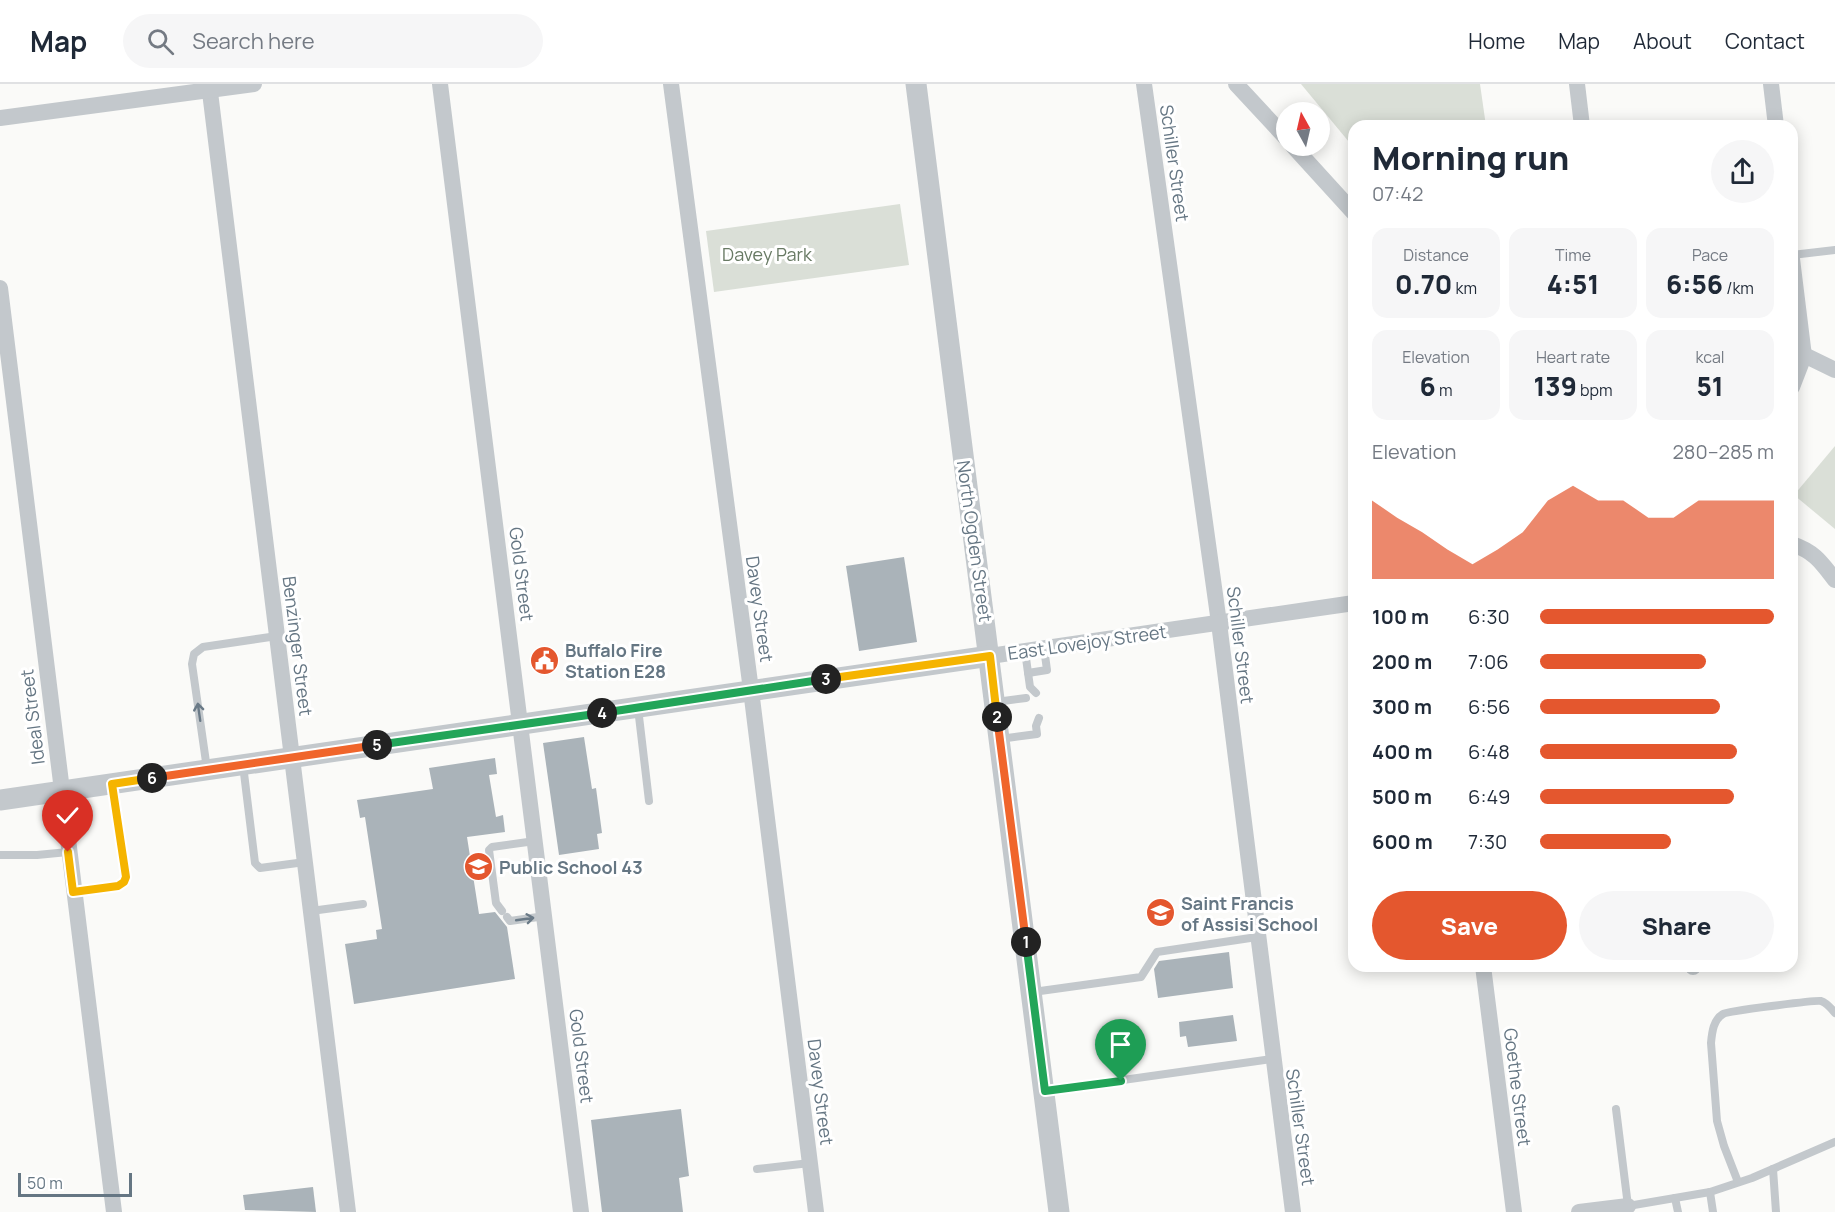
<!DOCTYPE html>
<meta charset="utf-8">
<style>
body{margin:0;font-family:Manrope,sans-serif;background:#f6f6f7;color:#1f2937;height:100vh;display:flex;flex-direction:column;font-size:22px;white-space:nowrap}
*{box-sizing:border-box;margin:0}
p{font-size:20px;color:#747a83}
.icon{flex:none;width:33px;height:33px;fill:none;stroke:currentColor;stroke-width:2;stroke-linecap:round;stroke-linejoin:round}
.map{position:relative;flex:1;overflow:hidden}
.drawer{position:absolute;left:1348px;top:36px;width:450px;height:852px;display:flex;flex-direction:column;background:#fff;border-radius:18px;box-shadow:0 3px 15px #0003}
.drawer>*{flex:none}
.needle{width:39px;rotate:352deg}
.tools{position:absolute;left:1276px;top:18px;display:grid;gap:12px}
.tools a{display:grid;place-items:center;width:54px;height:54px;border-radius:50%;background:#fff;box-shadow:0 3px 15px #0003;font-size:30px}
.scale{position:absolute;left:18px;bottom:15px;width:114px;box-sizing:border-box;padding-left:6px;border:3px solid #657683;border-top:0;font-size:16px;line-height:21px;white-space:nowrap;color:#657683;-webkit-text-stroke:4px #fff;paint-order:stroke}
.pin{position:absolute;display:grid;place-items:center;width:51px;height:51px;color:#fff;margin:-62px -26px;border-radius:50% 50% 50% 0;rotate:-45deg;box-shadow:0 0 6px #0007}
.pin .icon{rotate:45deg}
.km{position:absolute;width:30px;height:30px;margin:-15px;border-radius:50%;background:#222;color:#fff;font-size:16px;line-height:30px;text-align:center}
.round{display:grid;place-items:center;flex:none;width:63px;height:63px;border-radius:32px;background:#f6f6f7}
.headline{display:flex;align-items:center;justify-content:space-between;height:102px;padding:0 24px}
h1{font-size:33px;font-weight:800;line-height:45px}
.metrics{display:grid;grid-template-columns:repeat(3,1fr);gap:9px;height:102px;padding:6px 24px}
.metrics div{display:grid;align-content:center;border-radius:15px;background:#f6f6f7;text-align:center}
.metrics b{font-size:26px;font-weight:800}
.metrics small{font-size:16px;font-weight:400}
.metrics p{font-size:16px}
.chart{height:168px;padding:12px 24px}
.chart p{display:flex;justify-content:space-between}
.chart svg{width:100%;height:108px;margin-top:6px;fill:#e4572e;opacity:.7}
.primary-button{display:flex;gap:12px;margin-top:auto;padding:12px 24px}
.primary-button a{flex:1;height:69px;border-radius:36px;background:#e4572e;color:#fff;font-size:24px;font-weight:800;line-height:69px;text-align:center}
.primary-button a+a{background:#f6f6f7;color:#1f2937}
ul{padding:0 24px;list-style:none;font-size:20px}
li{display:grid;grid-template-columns:96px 72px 1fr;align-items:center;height:45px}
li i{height:15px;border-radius:8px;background:#e4572e}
header{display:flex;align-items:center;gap:36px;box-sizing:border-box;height:84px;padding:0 30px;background:#fff;border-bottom:2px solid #e0e1e3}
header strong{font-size:28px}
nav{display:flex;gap:33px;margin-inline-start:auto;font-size:21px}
.search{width:420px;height:54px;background:#f6f6f7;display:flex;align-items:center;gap:15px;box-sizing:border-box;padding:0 21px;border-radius:33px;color:#747a83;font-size:22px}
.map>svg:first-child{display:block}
</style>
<header>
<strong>Map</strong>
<div class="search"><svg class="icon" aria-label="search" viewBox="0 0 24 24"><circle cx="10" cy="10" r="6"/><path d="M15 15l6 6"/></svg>Search here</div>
<nav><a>Home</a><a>Map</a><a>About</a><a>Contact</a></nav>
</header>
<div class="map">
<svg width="1835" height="1128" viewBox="0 0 1835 1128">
<rect width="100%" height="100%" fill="#fafaf8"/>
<g fill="#dadfd7">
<polygon points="1301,0 1480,0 1486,42 1354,42 1354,64"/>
<polygon points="900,120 909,181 714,208 706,147"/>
<polygon points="1835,362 1835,445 1794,411"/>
</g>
<g fill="#aab3b9">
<polygon points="904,473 917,558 859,567 846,482"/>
<polygon points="584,653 592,705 596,704 602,749 597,750 599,765 559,771 543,659"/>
<polygon points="495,674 497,690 489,691 496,733 503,731 505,748 467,753 479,830 495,828 507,843 515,895 354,920 345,860 377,855 376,846 382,845 365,733 360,734 357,716 433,705 429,684"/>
<polygon points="1229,868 1233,904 1158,914 1154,885 1159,877"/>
<polygon points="1233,931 1237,957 1188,963 1186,952 1180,953 1179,938"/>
<polygon points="681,1025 689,1092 679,1094 683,1128 602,1128 591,1036"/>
<polygon points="313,1103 316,1128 245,1126 243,1111"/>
</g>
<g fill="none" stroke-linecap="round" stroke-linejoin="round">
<g stroke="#c3c8cc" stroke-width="8">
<polyline points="1792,171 1835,166"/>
<polyline points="1025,567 1030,603 1036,609"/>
<polyline points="1028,589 1047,586 1044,564"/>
<polyline points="996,618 1026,614"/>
<polyline points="638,624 649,717"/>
<polyline points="1000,655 1037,650 1036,642 1039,634"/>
<polyline points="243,681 255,779 260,784 305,778"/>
<polyline points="207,685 192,580 194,570 203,563 277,552"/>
<polyline points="0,771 37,771 68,768"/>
<polyline points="73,808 118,803 124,798 126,793 112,700"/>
<polyline points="311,827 363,820"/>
<polyline points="502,827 496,819 489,766 492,763 535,757"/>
<polyline points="507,833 510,837 545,832"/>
<polyline points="1033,908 1141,893 1157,868 1257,853"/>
<polyline points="1045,1007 1272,975"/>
<polyline points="1616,1025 1628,1122 1710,1108 1752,1094 1835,1058"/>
<polyline points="757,1085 810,1079"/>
<polyline points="1773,1085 1776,1128"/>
<path d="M1738 1098 1724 1062 1717 1037 1711 959C1712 949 1713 936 1723 930 1727 927 1816 916 1821 917 1827 919 1831 924 1835 929"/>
<polyline points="1710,1108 1713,1128"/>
<polyline points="1675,1114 1678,1128"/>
</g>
<g stroke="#c3c8cc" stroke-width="16">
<polyline points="209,0 348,1128"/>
<polyline points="440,0 581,1128"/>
<polyline points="671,0 751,606 816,1128"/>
<polyline points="1144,0 1219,539 1293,1128"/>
<polyline points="1236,0 1287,55"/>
<polyline points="1577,0 1582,42"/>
<polyline points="1771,0 1776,42"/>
<polyline points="0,34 254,0"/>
<polyline points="1293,62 1354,129"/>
<polyline points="1792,175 1804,272 1792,303"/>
<polyline points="0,204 114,1128"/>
<polyline points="1796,267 1835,286"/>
<path d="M1792 460C1815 468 1821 478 1835 496"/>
<polyline points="990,572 1354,519"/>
<polyline points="1483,882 1514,1128"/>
<polyline points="1693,882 1693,883"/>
<polyline points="1579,1128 1628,1122"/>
</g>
<g stroke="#c3c8cc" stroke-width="21">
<polyline points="916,0 1059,1128"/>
<polyline points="0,716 990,572"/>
</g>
</g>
<defs><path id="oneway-shaft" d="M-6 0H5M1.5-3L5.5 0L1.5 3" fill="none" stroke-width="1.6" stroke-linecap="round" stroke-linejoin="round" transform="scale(1.5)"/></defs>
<g stroke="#6a7a87">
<use href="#oneway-shaft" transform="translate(199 628) rotate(-98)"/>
<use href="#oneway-shaft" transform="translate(525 835) rotate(-8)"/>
</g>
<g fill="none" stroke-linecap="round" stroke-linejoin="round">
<defs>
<polyline id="split-1" points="1026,858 1045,1007 1121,997"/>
<polyline id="split-2" points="997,633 1026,858"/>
<polyline id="split-3" points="826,595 990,572 997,633"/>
<polyline id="split-4" points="602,629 826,595"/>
<polyline id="split-5" points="377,661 602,629"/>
<polyline id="split-6" points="152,694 377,661"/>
<polyline id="split-7" points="68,768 73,808 118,802 124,798 126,793 112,700 152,694"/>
</defs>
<use href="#split-1" stroke="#fff" stroke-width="12"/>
<use href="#split-2" stroke="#fff" stroke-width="12"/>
<use href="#split-3" stroke="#fff" stroke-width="12"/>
<use href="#split-4" stroke="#fff" stroke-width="12"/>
<use href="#split-5" stroke="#fff" stroke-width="12"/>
<use href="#split-6" stroke="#fff" stroke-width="12"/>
<use href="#split-7" stroke="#fff" stroke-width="12"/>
<use href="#split-1" stroke="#22a559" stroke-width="8"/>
<use href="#split-2" stroke="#f0652b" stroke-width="8"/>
<use href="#split-3" stroke="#f5b400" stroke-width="8"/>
<use href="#split-4" stroke="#22a559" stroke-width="8"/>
<use href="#split-5" stroke="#22a559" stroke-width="8"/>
<use href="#split-6" stroke="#f0652b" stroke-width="8"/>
<use href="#split-7" stroke="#f5b400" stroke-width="8"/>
</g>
<defs>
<symbol id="civic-disc" viewBox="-11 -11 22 22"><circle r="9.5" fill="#e4572e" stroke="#fff"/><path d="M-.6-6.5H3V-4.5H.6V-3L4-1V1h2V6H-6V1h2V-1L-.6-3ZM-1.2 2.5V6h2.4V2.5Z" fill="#fff"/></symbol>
<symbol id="school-disc" viewBox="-11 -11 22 22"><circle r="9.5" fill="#e4572e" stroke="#fff"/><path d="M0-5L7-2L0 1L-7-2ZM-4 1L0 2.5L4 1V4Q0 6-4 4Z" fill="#fff"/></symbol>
</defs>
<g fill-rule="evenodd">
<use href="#civic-disc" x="528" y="560" width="33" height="33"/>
<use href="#school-disc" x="462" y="766" width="33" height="33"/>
<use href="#school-disc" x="1144" y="812" width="33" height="33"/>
</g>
<g text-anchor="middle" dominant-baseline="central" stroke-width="6" stroke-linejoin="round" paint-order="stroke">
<g font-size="18" fill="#657683" stroke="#fff">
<text transform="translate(1175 79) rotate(82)">Schiller Street</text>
<text transform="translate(975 457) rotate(82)">North Ogden Street</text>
<text transform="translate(522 490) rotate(83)">Gold Street</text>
<text transform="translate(760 525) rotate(82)">Davey Street</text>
<text transform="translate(1087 558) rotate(-8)">East Lovejoy Street</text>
<text transform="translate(1241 561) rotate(83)">Schiller Street</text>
<text transform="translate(298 562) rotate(83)">Benzinger Street</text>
<text transform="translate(32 633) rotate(-97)">Ideal Street</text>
<text transform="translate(582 972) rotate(83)">Gold Street</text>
<text transform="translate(1518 1003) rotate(83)">Goethe Street</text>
<text transform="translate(821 1008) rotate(83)">Davey Street</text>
<text transform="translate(1301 1043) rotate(82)">Schiller Street</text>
</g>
<g font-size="18" fill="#687a64" stroke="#fff">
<text x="767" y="170">Davey Park</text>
</g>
<g font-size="18" font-weight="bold" fill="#657683" stroke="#fff" text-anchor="start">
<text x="565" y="566">Buffalo Fire<tspan x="565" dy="21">Station E28</tspan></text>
<text x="499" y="783">Public School 43</text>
<text x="1181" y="819">Saint Francis<tspan x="1181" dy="21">of Assisi School</tspan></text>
</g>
</g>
</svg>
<div class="tools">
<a><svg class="needle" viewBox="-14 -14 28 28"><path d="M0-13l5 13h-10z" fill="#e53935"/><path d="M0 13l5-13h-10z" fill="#747a83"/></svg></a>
</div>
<div class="scale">50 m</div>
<div class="pin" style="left:1121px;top:997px;background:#1e9e55"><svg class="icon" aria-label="arrive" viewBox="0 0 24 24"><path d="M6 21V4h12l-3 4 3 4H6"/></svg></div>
<div class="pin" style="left:68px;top:768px;background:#d93025"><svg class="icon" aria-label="check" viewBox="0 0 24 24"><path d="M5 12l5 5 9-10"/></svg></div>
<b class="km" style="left:1026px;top:858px">1</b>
<b class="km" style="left:997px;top:633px">2</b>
<b class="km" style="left:826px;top:595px">3</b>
<b class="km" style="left:602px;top:629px">4</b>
<b class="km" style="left:377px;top:661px">5</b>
<b class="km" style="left:152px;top:694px">6</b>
<section class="drawer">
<div class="headline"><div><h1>Morning run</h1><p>07:42</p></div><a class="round"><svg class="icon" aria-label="share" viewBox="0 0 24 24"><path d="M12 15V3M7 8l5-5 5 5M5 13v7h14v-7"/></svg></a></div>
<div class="metrics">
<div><p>Distance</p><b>0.70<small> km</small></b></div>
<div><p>Time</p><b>4:51</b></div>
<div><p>Pace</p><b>6:56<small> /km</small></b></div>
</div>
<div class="metrics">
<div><p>Elevation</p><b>6<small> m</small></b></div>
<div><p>Heart rate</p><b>139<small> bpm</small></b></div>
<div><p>kcal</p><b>51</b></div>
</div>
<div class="chart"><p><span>Elevation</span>280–285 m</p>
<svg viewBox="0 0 160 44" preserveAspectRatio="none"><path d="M0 44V12L10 19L20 25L30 32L40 38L50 32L60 25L70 12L80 6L90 12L100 12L110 19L120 19L130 12L140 12L150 12L160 12V44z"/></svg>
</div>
<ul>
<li><b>100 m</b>6:30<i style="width:100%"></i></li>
<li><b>200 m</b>7:06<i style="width:71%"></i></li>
<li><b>300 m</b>6:56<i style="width:77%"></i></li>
<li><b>400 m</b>6:48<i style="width:84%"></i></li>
<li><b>500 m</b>6:49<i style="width:83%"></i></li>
<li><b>600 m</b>7:30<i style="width:56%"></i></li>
</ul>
<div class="primary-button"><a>Save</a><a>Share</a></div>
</section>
</div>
